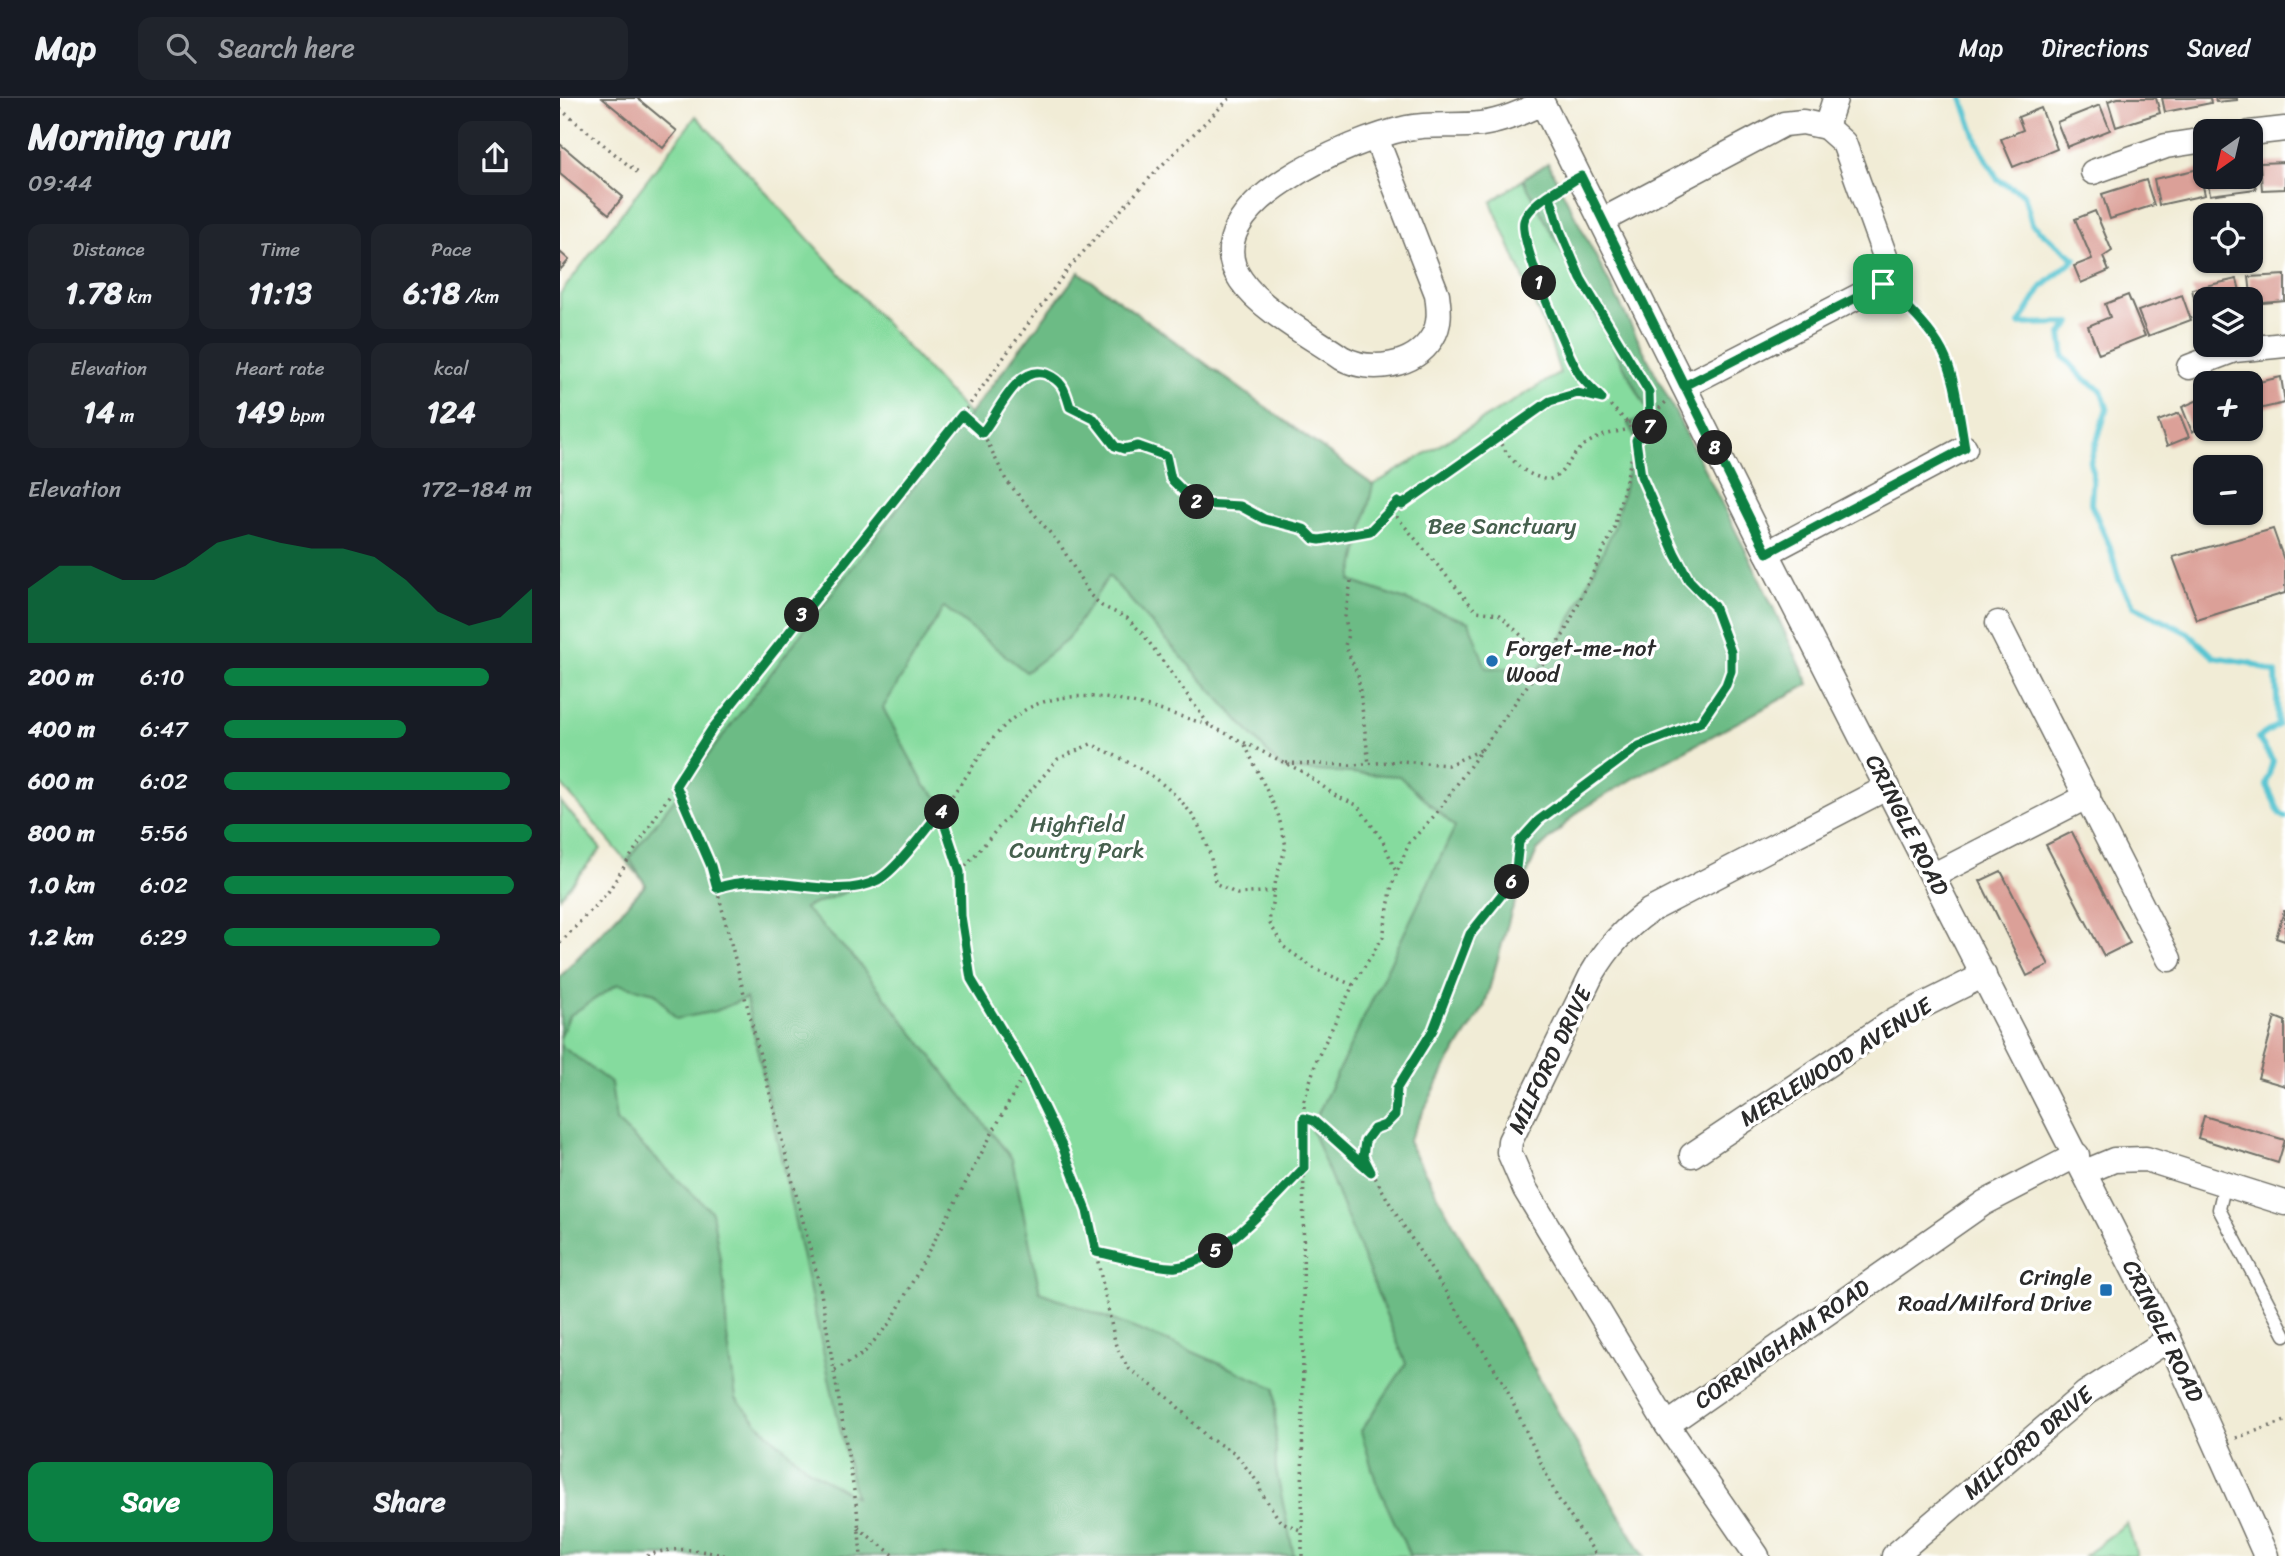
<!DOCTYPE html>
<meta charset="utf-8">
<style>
body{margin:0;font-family:Sriracha,sans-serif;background:#20242c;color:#f1f3f6;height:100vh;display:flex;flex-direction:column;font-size:26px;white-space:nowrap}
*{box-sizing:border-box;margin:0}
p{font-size:23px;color:#9ea1a6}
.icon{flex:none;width:38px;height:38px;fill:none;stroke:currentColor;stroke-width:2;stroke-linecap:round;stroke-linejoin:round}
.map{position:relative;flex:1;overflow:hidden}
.sheet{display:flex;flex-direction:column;background:#171b24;width:560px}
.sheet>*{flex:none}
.needle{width:46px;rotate:214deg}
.buttons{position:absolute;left:1633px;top:21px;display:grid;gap:14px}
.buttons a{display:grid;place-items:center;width:70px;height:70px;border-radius:14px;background:#171b24;box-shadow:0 2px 5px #0004;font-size:35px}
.pin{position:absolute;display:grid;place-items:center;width:60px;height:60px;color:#fff;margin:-30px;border-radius:14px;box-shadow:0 4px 10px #0006}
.km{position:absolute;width:35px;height:35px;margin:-18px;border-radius:50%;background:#222;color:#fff;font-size:19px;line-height:35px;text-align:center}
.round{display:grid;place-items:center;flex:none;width:74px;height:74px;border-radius:14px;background:#20242c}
.head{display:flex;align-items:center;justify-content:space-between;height:119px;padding:0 28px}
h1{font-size:38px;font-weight:800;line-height:52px}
.figures{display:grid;grid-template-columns:repeat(3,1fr);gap:10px;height:119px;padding:7px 28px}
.figures div{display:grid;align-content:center;border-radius:14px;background:#20242c;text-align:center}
.figures b{font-size:30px;font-weight:800}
.figures small{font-size:19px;font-weight:400}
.figures p{font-size:19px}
.chart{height:196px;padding:14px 28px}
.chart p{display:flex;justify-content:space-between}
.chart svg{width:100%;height:126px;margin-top:7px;fill:#0b8043;opacity:.7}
.cta{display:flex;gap:14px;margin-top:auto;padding:14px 28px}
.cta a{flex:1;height:80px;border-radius:14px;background:#0b8043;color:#fff;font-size:28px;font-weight:800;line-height:80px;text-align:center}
.cta a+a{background:#20242c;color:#f1f3f6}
ul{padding:0 28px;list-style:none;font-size:23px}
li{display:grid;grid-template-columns:112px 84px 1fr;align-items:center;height:52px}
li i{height:18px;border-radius:9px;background:#0b8043}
header{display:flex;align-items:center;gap:42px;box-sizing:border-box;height:98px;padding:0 35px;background:#171b24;border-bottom:2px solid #363941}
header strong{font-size:33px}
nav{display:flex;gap:38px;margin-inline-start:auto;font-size:24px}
.search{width:490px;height:63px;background:#20242c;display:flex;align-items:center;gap:18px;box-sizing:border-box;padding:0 24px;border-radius:14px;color:#9ea1a6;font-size:26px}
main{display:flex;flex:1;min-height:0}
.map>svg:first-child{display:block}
</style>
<header>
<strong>Map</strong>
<div class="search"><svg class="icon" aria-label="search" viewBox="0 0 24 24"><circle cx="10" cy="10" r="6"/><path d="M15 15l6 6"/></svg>Search here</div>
<nav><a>Map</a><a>Directions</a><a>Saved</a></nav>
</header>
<main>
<section class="sheet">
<div class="head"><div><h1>Morning run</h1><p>09:44</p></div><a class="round"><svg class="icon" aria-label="share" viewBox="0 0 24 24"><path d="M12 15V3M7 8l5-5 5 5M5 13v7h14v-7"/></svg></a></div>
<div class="figures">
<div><p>Distance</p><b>1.78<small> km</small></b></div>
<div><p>Time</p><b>11:13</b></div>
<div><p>Pace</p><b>6:18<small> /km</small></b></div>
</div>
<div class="figures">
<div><p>Elevation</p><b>14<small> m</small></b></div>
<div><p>Heart rate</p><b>149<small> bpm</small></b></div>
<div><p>kcal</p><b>124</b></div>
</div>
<div class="chart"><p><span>Elevation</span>172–184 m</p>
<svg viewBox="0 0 160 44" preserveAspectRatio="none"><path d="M0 44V25L10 17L20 17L30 22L40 22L50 17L60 9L70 6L80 9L90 11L100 11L110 14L120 22L130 33L140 38L150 35L160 25V44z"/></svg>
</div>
<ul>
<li><b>200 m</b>6:10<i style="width:86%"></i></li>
<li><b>400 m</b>6:47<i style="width:59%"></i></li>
<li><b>600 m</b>6:02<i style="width:93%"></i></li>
<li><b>800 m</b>5:56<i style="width:100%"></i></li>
<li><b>1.0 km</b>6:02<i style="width:94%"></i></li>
<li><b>1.2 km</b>6:29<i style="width:70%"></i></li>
</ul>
<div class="cta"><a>Save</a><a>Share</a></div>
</section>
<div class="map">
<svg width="1725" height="1458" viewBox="0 0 1725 1458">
<rect width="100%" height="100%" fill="#fff"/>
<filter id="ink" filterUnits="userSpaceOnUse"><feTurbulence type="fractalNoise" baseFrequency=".0143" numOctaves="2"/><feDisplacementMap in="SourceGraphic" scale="14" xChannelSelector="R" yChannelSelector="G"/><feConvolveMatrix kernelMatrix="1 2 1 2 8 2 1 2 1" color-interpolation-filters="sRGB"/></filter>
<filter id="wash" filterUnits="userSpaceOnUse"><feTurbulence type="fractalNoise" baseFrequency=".00686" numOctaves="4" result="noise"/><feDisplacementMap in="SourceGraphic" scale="28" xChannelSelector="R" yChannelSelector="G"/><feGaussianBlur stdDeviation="1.57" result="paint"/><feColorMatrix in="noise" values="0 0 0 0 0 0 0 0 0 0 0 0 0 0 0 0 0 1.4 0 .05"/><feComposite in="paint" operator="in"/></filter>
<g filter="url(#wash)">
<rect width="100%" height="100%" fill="#f1ecd6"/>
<g fill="#85db9e" stroke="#588364" stroke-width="2">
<polygon points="136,18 410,318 519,174 813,387 1000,275 989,239 931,104 964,81 1193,467 1249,586 1077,678 1018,714 977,753 951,814 924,909 886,968 848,1044 1000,1318 1084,1458 0,1458 0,879 86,786 0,685 0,196"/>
<polygon points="0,703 41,751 0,799"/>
<polygon points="1567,1425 1577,1458 1524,1458"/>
</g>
<polygon fill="#6cbb85" stroke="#4c7358" stroke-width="2" points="988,65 1193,467 1249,586 1077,678 1018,714 977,753 951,814 924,909 886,968 848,1044 1000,1318 1084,1458 850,1458 816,1384 801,1333 846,1266 751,1030 895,729 839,678 722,671 549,478 507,542 466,574 384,509 323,610 365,688 386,706 320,781 244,810 296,862 452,1061 480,1194 615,1246 715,1290 716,1372 734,1458 0,1458 0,947 51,985 56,1023 152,1114 164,1184 167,1238 176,1300 199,1327 248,1371 295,1399 186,900 156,913 116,921 95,895 58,886 9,918 0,940 0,879 86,787 69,760 519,174 813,387 791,483 909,524 926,570 979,571 1004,536 1054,430 1076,342 1068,325 1090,317 963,81"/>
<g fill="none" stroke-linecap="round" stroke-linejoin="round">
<polyline stroke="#59c5d2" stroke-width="6" points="1402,0 1418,46 1438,82 1464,96 1472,126 1515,161 1482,189 1459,226 1511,225 1501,236 1504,259 1523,280 1541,292 1547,310 1530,365 1533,374 1531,406 1550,449 1559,482 1574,508 1628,535 1654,559 1690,565 1716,575 1718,627 1698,640 1713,663 1706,686 1720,716 1725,719"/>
</g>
<g id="blocks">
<g fill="#dba098">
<polygon points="42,0 77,0 117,33 103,50"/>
<polygon points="1558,0 1596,0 1600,15 1556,29 1548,3"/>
<polygon points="1602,0 1650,0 1651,5 1605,14"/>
<polygon points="1655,0 1677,0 1677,2 1656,4"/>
<polygon points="1540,7 1550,32 1507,49 1497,24"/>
<polygon points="1481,10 1497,51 1453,69 1441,41 1463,32 1458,19"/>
<polygon points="0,46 63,99 49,116 0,76"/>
<polygon points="1725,64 1725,91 1702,92 1700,65"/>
<polygon points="1690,65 1696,91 1650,97 1647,79 1690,79"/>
<polygon points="1639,71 1645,97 1599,107 1594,81"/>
<polygon points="1586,82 1594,107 1550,121 1542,96"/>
<polygon points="1535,113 1552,153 1543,159 1549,173 1521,185 1514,168 1532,161 1515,121"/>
<polygon points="0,154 9,162 0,172"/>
<polygon points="1725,177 1725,203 1692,206 1689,179"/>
<polygon points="1677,181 1682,201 1645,201 1645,216 1638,217 1632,191"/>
<polygon points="1568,197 1585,238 1539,256 1528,228 1550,219 1545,206"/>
<polygon points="1622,197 1631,222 1588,238 1578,213"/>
<polygon points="1721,279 1725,305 1690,313 1690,286"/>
<polygon points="1645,299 1645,328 1632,334 1622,309"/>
<polygon points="1619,315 1629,339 1607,348 1598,323"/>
<polygon points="1713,431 1725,465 1725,495 1637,522 1613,459"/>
<polygon points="1512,734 1570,845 1544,858 1486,747"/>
<polygon points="1441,773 1489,867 1467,878 1420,783"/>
<polygon points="1724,813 1725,813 1725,843 1716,840"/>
<polygon points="1715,919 1725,923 1725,988 1698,980"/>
<polygon points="1644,1018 1725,1042 1718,1065 1638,1040"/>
</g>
</g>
</g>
<g filter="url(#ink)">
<use href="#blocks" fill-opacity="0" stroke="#706f67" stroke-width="2"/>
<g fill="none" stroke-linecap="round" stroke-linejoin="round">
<defs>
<polyline id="lane" points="1665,1085 1659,1111 1725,1237"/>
<g id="street">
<polyline points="980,0 1207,455 1609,1241 1706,1458"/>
<polyline points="1690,35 1725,31"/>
<path d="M816 40 877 196C879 211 881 226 872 240 854 269 810 275 782 260 752 239 701 212 681 182 629 108 795 41 847 30 871 25 896 29 921 26 943 23 963 14 982 5"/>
<polyline points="1533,74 1606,48 1645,42"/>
<polyline points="1043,122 1224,26 1243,24 1266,29 1275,1"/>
<polyline points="1629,269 1674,252 1725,247"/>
<polyline points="1124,288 1326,184 1326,161 1284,45 1266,29"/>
<polyline points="1207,455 1405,350"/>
<polyline points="1438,525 1609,861"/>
<polyline points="1374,777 1528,698"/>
<polyline points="1132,1057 1336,921 1424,877"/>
<polyline points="1525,1074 1554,1062 1586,1061 1725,1105"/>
<polyline points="1107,1327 1424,1105 1517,1057"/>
<path d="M1197 1458 1107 1327 965 1091 949 1054 950 1043 1032 876C1048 849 1064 831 1089 813L1328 689"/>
<polyline points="1334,1458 1526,1295 1609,1241"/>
</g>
</defs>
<use href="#lane" stroke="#706f67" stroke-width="15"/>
<use href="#street" stroke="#706f67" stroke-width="27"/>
<g stroke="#706f67" stroke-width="3.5" stroke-dasharray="2 5" stroke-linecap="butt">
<polyline points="0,11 78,75"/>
<polyline points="990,98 1000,132 1021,181 1089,294 1090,329 1076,342 1081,378 1115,456 1129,482 1154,508 1171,554 1171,573 1166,587 1141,624 1079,648 979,721 959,744 955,780 910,836 873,932 837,990 835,1017 825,1027 815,1031 805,1043 803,1058 834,1113 943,1284 997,1399 1037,1458"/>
<path d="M1337 200C1388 246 1391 262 1401 328"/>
<polyline points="402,317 423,335 446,382 501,448 530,497 542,508 567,520 583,536 649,627 743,674 776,698 797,707 823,743 836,774"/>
<polyline points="1068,325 1091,318 1108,302"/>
<path d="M423 335C438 316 456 266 486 277 503 283 505 292 510 309L534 321 556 348 564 351 578 348 606 358 611 381 632 402 643 406 679 408 704 421 744 431 754 441 759 442 810 433 837 404 842 407"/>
<path d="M937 340C951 362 961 376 988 382 1005 377 1007 363 1019 352 1033 338 1052 335 1070 331"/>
<polyline points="791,483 785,519 788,536 785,548 798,577 809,666"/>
<polyline points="991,553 969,545 939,516 916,513 837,419 842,407 858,392 991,303 1018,295 1040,300"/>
<path d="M649 627C594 611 520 581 465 612 438 628 422 655 405 680 396 692 388 703 381 716L400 774 401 818 411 881 465 973 502 1048 527 1113 556 1248 568 1270 610 1301 648 1340 675 1355 699 1386 701 1394 720 1423 740 1432"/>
<polyline points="685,647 718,716 726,748 716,781 709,824 724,849 755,871 793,887"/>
<polyline points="726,665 792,667 841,663 888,667 921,652"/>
<polyline points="116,687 151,768 260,1189 297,1411 301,1458"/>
<path d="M401 773 498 661 531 646C598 677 647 705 655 785L677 796 714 793"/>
<path d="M157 790C206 770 279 806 319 782 337 771 366 730 381 713"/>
<polyline points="0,845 48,794 152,630 402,317 508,171 596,73 670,0"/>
<polyline points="744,1020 754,1023 810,1072"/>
<path d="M536 1154C554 1157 601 1171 616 1169 662 1163 713 1102 744 1070"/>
<polyline points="275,1272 303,1256 332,1222 465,974"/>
<polyline points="1676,1340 1725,1323"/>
<polyline points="298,1430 335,1458"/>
<path d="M87 1458C112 1447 141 1452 167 1458"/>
<polyline points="742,1458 744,1003 757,961 793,887 823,839 832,787 849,745 875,717 1004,536 1054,430 1076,342 1068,325 1019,276 967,149 963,124 971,109 1001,89"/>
</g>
<use href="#lane" stroke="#fff" stroke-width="12"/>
<use href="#street" stroke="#fff" stroke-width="24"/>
</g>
</g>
<g fill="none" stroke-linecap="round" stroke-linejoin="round" filter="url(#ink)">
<defs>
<path id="route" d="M1323 186 1124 288 1021 78C1005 86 968 106 964 123 959 143 1007 258 1020 277 1026 286 1035 293 1042 301L1018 295 990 303 842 407 838 404 810 433 760 442 754 441 744 431 704 421 680 408 643 406 632 402 611 381 606 358 578 348 564 351 555 348 534 321 510 309C505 292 503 283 486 276 457 266 438 316 422 335L402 317 152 631 116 687 151 768 157 790C207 770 272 806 318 782 337 772 371 725 386 706L381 716 400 774 401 818 411 881 466 973 502 1048 527 1113 536 1154C554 1157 601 1171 616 1169 662 1163 713 1102 744 1070V1020L754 1023 811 1074 803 1058 805 1043 814 1031 825 1027 835 1017 837 990 873 932 910 836 955 780 959 744 979 722 1079 648 1141 624 1166 587 1171 573V554L1154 508 1129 482 1115 456 1081 378 1076 342 1090 329 1089 294 1021 181 1000 132 990 98 1021 78C1083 203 1145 329 1207 455L1405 350C1390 258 1393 251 1323 186"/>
</defs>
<use href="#route" stroke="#fff" stroke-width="14"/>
<use href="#route" stroke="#0b8043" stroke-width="9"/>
</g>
<g fill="#1f6fb2" stroke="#fff" stroke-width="2.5">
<circle cx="932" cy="563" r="7"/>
<rect x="1539" y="1185" width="14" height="14" rx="3.5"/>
</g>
<g text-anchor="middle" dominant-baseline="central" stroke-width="7" stroke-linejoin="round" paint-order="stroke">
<g font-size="23" fill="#46604e" stroke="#fff">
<text x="942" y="428">Bee Sanctuary</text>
<text x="517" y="726">Highfield<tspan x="517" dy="26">Country Park</tspan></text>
</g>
<g font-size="23" fill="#2b2b2b" stroke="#fff" text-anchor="start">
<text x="946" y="550">Forget-me-not<tspan x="946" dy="26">Wood</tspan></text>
<text x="1532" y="1179" text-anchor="end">Cringle<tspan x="1532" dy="26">Road/Milford Drive</tspan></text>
</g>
<g font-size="23" fill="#2b2b2b" stroke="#fff">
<text transform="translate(1347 727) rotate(63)">CRINGLE ROAD</text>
<text transform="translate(990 962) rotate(-64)">MILFORD DRIVE</text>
<text transform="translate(1276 964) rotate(-32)">MERLEWOOD AVENUE</text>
<text transform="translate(1603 1233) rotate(64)">CRINGLE ROAD</text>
<text transform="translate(1222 1246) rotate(-35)">CORRINGHAM ROAD</text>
<text transform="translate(1468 1345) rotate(-40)">MILFORD DRIVE</text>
</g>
</g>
</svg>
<div class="buttons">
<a><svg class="needle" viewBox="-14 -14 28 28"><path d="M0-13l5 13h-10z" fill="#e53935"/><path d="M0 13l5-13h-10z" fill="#9ea1a6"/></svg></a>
<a><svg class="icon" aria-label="locate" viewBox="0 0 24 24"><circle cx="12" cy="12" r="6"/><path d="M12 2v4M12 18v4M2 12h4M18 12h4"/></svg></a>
<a><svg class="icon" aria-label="layers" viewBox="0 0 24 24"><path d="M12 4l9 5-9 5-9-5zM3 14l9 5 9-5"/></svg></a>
<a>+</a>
<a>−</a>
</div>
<div class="pin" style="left:1323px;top:186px;background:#1e9e55"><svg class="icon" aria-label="arrive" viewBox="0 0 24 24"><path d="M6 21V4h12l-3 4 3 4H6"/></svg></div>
<b class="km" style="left:979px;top:185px">1</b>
<b class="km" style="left:637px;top:404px">2</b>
<b class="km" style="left:242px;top:517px">3</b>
<b class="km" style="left:382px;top:714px">4</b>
<b class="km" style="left:656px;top:1153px">5</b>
<b class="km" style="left:952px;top:784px">6</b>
<b class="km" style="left:1090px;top:329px">7</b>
<b class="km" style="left:1155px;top:350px">8</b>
</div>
</main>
